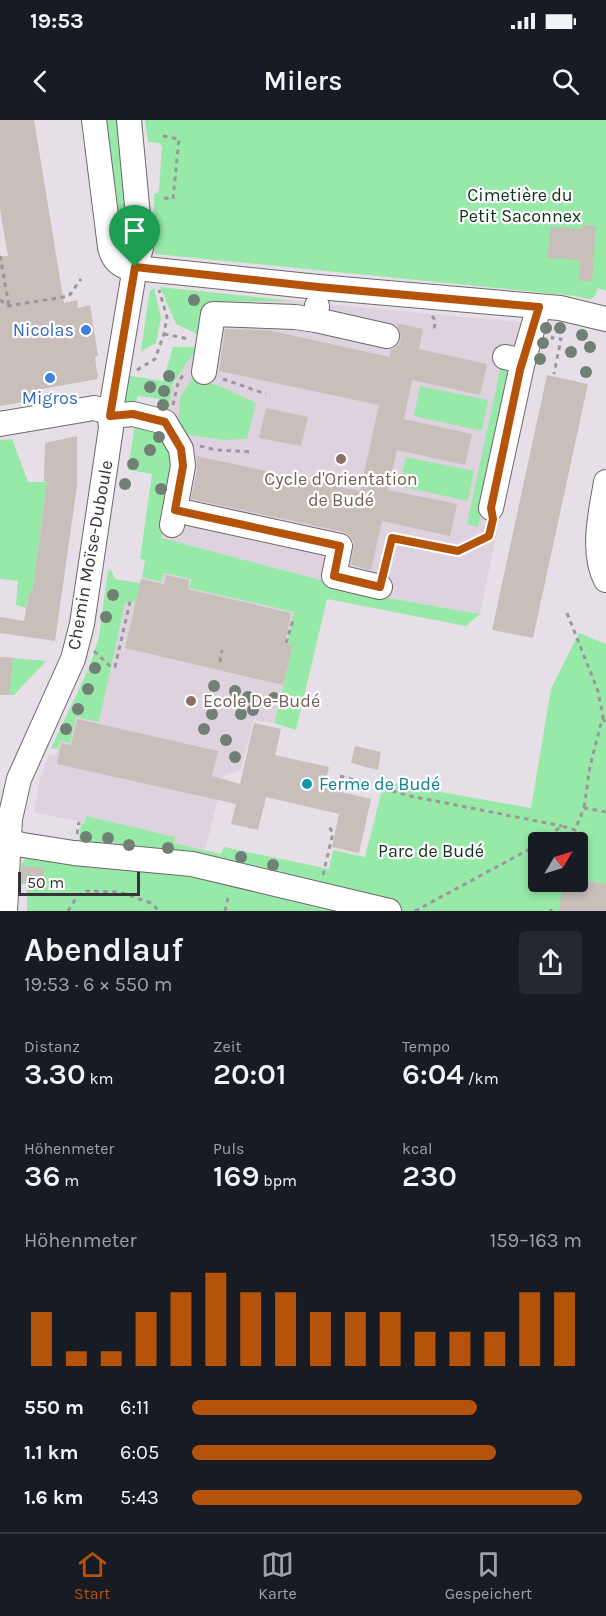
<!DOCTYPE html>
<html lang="de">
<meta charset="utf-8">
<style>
body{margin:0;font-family:Karla,sans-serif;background:#242831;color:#f1f3f6;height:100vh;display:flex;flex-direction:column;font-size:22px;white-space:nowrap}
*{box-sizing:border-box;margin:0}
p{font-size:20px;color:#9ea1a6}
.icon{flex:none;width:33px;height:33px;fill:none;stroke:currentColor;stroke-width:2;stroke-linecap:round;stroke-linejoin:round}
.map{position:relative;height:791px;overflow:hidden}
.drawer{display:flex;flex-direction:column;background:#171b24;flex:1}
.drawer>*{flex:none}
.needle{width:39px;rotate:52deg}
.buttons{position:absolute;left:528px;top:712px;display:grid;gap:12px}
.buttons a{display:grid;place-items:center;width:60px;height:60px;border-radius:6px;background:#171b24;box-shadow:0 3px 9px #0003;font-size:30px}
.scale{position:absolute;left:18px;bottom:15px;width:122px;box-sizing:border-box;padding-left:6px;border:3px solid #363336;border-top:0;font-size:16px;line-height:21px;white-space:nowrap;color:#363336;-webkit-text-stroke:4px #fff;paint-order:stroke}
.pin{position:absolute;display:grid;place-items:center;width:51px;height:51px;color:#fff;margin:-62px -26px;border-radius:50% 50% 50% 0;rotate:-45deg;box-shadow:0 0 6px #0007}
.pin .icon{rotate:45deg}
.round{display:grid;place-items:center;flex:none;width:63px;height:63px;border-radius:6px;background:#242831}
.summary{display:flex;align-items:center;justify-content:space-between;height:102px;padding:0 24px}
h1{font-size:33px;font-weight:600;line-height:45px}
.figures{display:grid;grid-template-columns:repeat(3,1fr);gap:9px;height:102px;padding:6px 24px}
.figures div{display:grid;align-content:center}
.figures b{font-size:30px;font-weight:600}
.figures small{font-size:16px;font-weight:400}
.figures p{font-size:16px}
.chart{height:168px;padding:12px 24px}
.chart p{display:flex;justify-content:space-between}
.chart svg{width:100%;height:108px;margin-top:6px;stroke:#b45309;stroke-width:6}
ul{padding:0 24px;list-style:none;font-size:20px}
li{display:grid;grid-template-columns:96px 72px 1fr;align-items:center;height:45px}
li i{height:15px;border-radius:8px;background:#b45309}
.status{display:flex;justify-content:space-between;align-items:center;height:42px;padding:0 30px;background:#171b24;direction:ltr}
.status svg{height:16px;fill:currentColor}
header{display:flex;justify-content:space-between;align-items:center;height:78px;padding:0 24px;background:#171b24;font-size:27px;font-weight:600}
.menu{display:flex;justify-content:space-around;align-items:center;height:84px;border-top:2px solid #363941;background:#171b24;font-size:16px;color:#9ea1a6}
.menu a{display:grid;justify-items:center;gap:3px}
.menu .current{color:#b45309}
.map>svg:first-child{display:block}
</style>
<div class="status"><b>19:53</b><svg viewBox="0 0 49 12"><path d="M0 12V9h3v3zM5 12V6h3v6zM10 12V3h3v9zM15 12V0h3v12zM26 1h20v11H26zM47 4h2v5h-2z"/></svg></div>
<header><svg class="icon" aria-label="back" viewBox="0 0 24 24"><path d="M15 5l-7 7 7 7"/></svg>Milers<svg class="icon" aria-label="search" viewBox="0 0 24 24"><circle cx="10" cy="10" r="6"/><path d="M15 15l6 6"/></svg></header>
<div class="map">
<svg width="606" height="791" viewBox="0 0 606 791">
<rect width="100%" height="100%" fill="#e7dfe7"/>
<g fill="#dfd2df">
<polygon points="294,181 540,204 480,494 390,478 160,418 171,366 168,293 173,263 198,227 207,182"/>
<polygon points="164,453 191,459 189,468 295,492 287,522 293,525 274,603 253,600 241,650 224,655 205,730 174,723 175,717 86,697 85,703 34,692 39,662 49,634 56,635 59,621 76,597 99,602 125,482 136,481 142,457 161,462"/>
</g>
<g fill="#97e9a8" fill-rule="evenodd">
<polygon points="104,0 121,0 131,123 119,123"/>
<polygon points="145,0 606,0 606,171 598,168 595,176 590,180 577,176 155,134 154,74 158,73 159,69 162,26 159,23 148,22"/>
<polygon points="160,167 294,181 207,182 201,216 176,204"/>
<polygon points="154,168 161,198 156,223 141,231 149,175 150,171"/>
<polygon points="173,227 198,227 173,263 168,293 158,291 160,279 138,276 135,284 124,284 127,258 131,256 163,261"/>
<polygon points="501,246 513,248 478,407 467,404"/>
<polygon points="192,259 220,266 256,283 247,319 223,320 178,313 180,277"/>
<polygon points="420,266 488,280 482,311 414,296"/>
<polygon points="135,303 169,312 171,366 161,418 389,478 480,494 466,506 327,479 296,610 274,603 293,525 287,523 294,492 189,468 191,459 164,453 161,462 142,457 145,440 140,439 152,354 128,350"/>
<polygon points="12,319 28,362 47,362 32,473 29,473 26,488 16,485 18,461 0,459 0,320"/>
<polygon points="406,337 474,351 468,381 399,366"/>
<polygon points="108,450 111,450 115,459 140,463 136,481 125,483 99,602 76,597 70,623 60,621 58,629 51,628 89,548 99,517"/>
<path d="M579 513 606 524V791H27V764H19L21 745 27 735 76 741 81 704 85 703 86 696 175 717 174 723 221 734 224 727 329 749 333 730 365 737 384 662 531 688 551 569ZM538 723H578V762H538Z"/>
<polygon points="0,537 46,541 14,575 0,575"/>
</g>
<g fill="#c8beba">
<polygon points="0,0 34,0 64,183 77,180 78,188 90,185 98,236 95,237 98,259 42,269 43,279 0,286 0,136 8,136 0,89"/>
<polygon points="582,105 596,106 592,161 579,161 580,140 547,138 551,107 582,109"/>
<polygon points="397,203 423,209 419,229 487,244 480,275 412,260 404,299 472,314 465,345 397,330 388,370 457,384 450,416 382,401 371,450 351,445 354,422 350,416 344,412 191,379 197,349 196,336 360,371 379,285 219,251 225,209 267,210 390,237 391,230 398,225 401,219"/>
<polygon points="547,255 588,264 533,518 492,510"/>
<polygon points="266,288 308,297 301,326 259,318"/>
<polygon points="77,316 77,366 55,521 0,513 0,497 24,501 29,473 32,473 47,362 44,361 45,323"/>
<polygon points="166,455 189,460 188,469 291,493 285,523 293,525 283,565 125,528 141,459 164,464"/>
<polygon points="0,537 13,538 9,575 0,575"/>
<polygon points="77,599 218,631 212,656 240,664 254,603 281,609 275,635 329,647 324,668 371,679 359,733 332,727 339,694 266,677 258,710 231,704 236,684 57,644 61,623 71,625"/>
<polygon points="355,626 381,632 378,650 351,643"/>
<polygon points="22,746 44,748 43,764 21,762"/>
<polygon points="578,759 606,764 606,791 559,791 563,762 578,762"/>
</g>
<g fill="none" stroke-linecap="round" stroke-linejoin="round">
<defs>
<g id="minor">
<path d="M94 0 110 127C112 137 116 143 126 147L318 167 560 188 606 199"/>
<polyline points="317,186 316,200 387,216"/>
<polyline points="505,237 523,241 539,187"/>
<polyline points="204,252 213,194 295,197 316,200"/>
<polyline points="110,296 133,294 165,302 181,329 183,346 172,405"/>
<polyline points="0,304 94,288 102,290 110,296"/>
<path d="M606 362C601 392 591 432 606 460"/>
<polyline points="491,388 523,241"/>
<polyline points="175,390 340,426 334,456 380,467"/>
<polyline points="0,719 23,725 74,733 192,744 389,791"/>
<polyline points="5,791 10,699 19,659 73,539 82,504 111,308 110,296 135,147 141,128 129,0"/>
</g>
</defs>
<use href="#minor" stroke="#6e676e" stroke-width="26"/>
<g stroke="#9c969c" stroke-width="3" stroke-dasharray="4.5 4.5" stroke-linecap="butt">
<polyline points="163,16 179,19 173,79 164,78"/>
<polyline points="0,136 9,186"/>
<polyline points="0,180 9,186 69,176 81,159"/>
<polyline points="432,196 435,200 434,212"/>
<polyline points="164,214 189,219"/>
<polyline points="553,216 552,218 561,219 554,254"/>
<polyline points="137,250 155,239 164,214 167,197 159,170"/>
<polyline points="223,259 266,274"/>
<polyline points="173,285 178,263 185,252"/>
<polyline points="200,326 216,330 252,332"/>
<polyline points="384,450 392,418 458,431 489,416 491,408"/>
<polyline points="567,493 598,571 603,596 590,646 584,688"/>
<polyline points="286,523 293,500 290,499"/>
<polyline points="94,531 111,547 115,547 130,482"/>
<polyline points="220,542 222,530"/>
<polyline points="603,598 606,605"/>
<polyline points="340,656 410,676 562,706"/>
<polyline points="77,714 79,702"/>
<polyline points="323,755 333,713 328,705"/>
<polyline points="68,791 78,775 87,771 119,772 151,783 159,791"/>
<polyline points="225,791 229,773"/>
<polyline points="415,791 528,730 562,706 575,710 584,688 606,692"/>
<polyline points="551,791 551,789"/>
</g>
<use href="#minor" stroke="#fff" stroke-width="24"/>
</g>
<g fill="#708075">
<circle cx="194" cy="180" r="6"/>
<circle cx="546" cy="208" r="6"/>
<circle cx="560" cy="208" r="6"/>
<circle cx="582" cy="215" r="6"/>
<circle cx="543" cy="223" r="6"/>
<circle cx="590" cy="227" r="6"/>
<circle cx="571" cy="232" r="6"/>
<circle cx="540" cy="239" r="6"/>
<circle cx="586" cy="252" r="6"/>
<circle cx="169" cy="256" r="6"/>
<circle cx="150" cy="267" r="6"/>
<circle cx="164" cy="271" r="6"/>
<circle cx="163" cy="285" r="6"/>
<circle cx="159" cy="317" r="6"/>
<circle cx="150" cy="330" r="6"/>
<circle cx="133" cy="344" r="6"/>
<circle cx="125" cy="364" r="6"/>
<circle cx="161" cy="369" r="6"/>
<circle cx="113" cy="475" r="6"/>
<circle cx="106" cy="497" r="6"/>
<circle cx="95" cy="548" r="6"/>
<circle cx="214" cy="566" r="6"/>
<circle cx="88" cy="569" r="6"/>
<circle cx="235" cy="571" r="6"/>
<circle cx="248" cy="577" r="6"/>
<circle cx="274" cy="578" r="6"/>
<circle cx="78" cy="589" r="6"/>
<circle cx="253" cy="590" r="6"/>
<circle cx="212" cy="594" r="6"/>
<circle cx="241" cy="594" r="6"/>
<circle cx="66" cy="609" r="6"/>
<circle cx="204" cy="609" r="6"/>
<circle cx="226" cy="620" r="6"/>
<circle cx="235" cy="637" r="6"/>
<circle cx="86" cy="717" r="6"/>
<circle cx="108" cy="718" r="6"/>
<circle cx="129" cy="725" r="6"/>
<circle cx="168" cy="728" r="6"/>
<circle cx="241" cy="737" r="6"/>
<circle cx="273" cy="745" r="6"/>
</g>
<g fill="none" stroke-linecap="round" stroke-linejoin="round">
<defs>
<polygon id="route" points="135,147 318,167 539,187 520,250 491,388 493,399 489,416 458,431 392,418 380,467 334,456 340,426 175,390 183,346 181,329 165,302 133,294 110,296"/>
</defs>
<use href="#route" stroke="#fff" stroke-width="12"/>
<use href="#route" stroke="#b45309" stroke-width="8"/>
</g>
<g fill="#3f7fe0" stroke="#fff" stroke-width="2">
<circle cx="86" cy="210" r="6"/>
<circle cx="50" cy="258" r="6"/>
</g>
<g fill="#8d6e63" stroke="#fff" stroke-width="2">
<circle cx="341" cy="339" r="6"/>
<circle cx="191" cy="581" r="6"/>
</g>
<circle fill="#0f9aa8" stroke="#fff" stroke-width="2" cx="307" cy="664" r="6"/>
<g text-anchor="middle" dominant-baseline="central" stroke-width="4.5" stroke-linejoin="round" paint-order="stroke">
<g font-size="18" fill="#0e3218" stroke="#fff">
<text x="520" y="75">Cimetière du<tspan x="520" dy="21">Petit Saconnex</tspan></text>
<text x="431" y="731">Parc de Budé</text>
</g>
<g font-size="18" fill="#366cbe" stroke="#fff" text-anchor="end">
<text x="74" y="210">Nicolas</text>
<text x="50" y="278" text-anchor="middle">Migros</text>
</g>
<g font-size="18" fill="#785e54" stroke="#fff">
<text x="341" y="359">Cycle d'Orientation<tspan x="341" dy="21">de Budé</tspan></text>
<text x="203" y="581" text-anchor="start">Ecole De-Budé</text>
</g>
<g font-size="18" fill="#363336" stroke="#fff">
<text transform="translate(90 435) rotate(-80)">Chemin Moïse-Duboule</text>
</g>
<g font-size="18" fill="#0d838f" stroke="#fff" text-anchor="start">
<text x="319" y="664">Ferme de Budé</text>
</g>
</g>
</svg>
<div class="buttons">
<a><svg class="needle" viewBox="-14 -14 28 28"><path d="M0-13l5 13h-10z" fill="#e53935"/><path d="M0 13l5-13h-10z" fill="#9ea1a6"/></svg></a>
</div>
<div class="scale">50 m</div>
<div class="pin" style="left:135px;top:147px;background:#1e9e55"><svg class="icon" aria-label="arrive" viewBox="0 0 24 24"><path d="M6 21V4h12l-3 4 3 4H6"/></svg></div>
</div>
<section class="drawer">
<div class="summary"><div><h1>Abendlauf</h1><p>19:53 · 6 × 550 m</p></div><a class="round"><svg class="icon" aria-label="share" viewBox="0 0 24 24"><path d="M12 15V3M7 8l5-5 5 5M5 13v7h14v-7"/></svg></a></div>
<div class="figures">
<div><p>Distanz</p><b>3.30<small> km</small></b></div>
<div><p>Zeit</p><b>20:01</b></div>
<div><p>Tempo</p><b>6:04<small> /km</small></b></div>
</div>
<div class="figures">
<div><p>Höhenmeter</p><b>36<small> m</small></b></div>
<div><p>Puls</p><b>169<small> bpm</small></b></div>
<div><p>kcal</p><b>230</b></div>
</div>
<div class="chart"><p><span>Höhenmeter</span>159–163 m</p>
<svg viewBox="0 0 160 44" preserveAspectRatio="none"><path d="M5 44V22M15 44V38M25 44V38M35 44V22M45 44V14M55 44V6M65 44V14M75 44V14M85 44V22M95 44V22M105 44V22M115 44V30M125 44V30M135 44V30M145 44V14M155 44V14"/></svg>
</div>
<ul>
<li><b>550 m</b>6:11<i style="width:73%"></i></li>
<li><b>1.1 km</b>6:05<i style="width:78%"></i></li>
<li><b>1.6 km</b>5:43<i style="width:100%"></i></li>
</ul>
</section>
<nav class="menu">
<a class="current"><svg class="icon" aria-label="home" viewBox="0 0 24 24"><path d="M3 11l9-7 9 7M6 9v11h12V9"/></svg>Start</a>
<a><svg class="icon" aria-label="map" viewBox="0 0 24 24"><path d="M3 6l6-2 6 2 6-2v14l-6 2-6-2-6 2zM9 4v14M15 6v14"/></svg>Karte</a>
<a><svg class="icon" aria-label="saved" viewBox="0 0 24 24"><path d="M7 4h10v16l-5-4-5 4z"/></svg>Gespeichert</a>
</nav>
